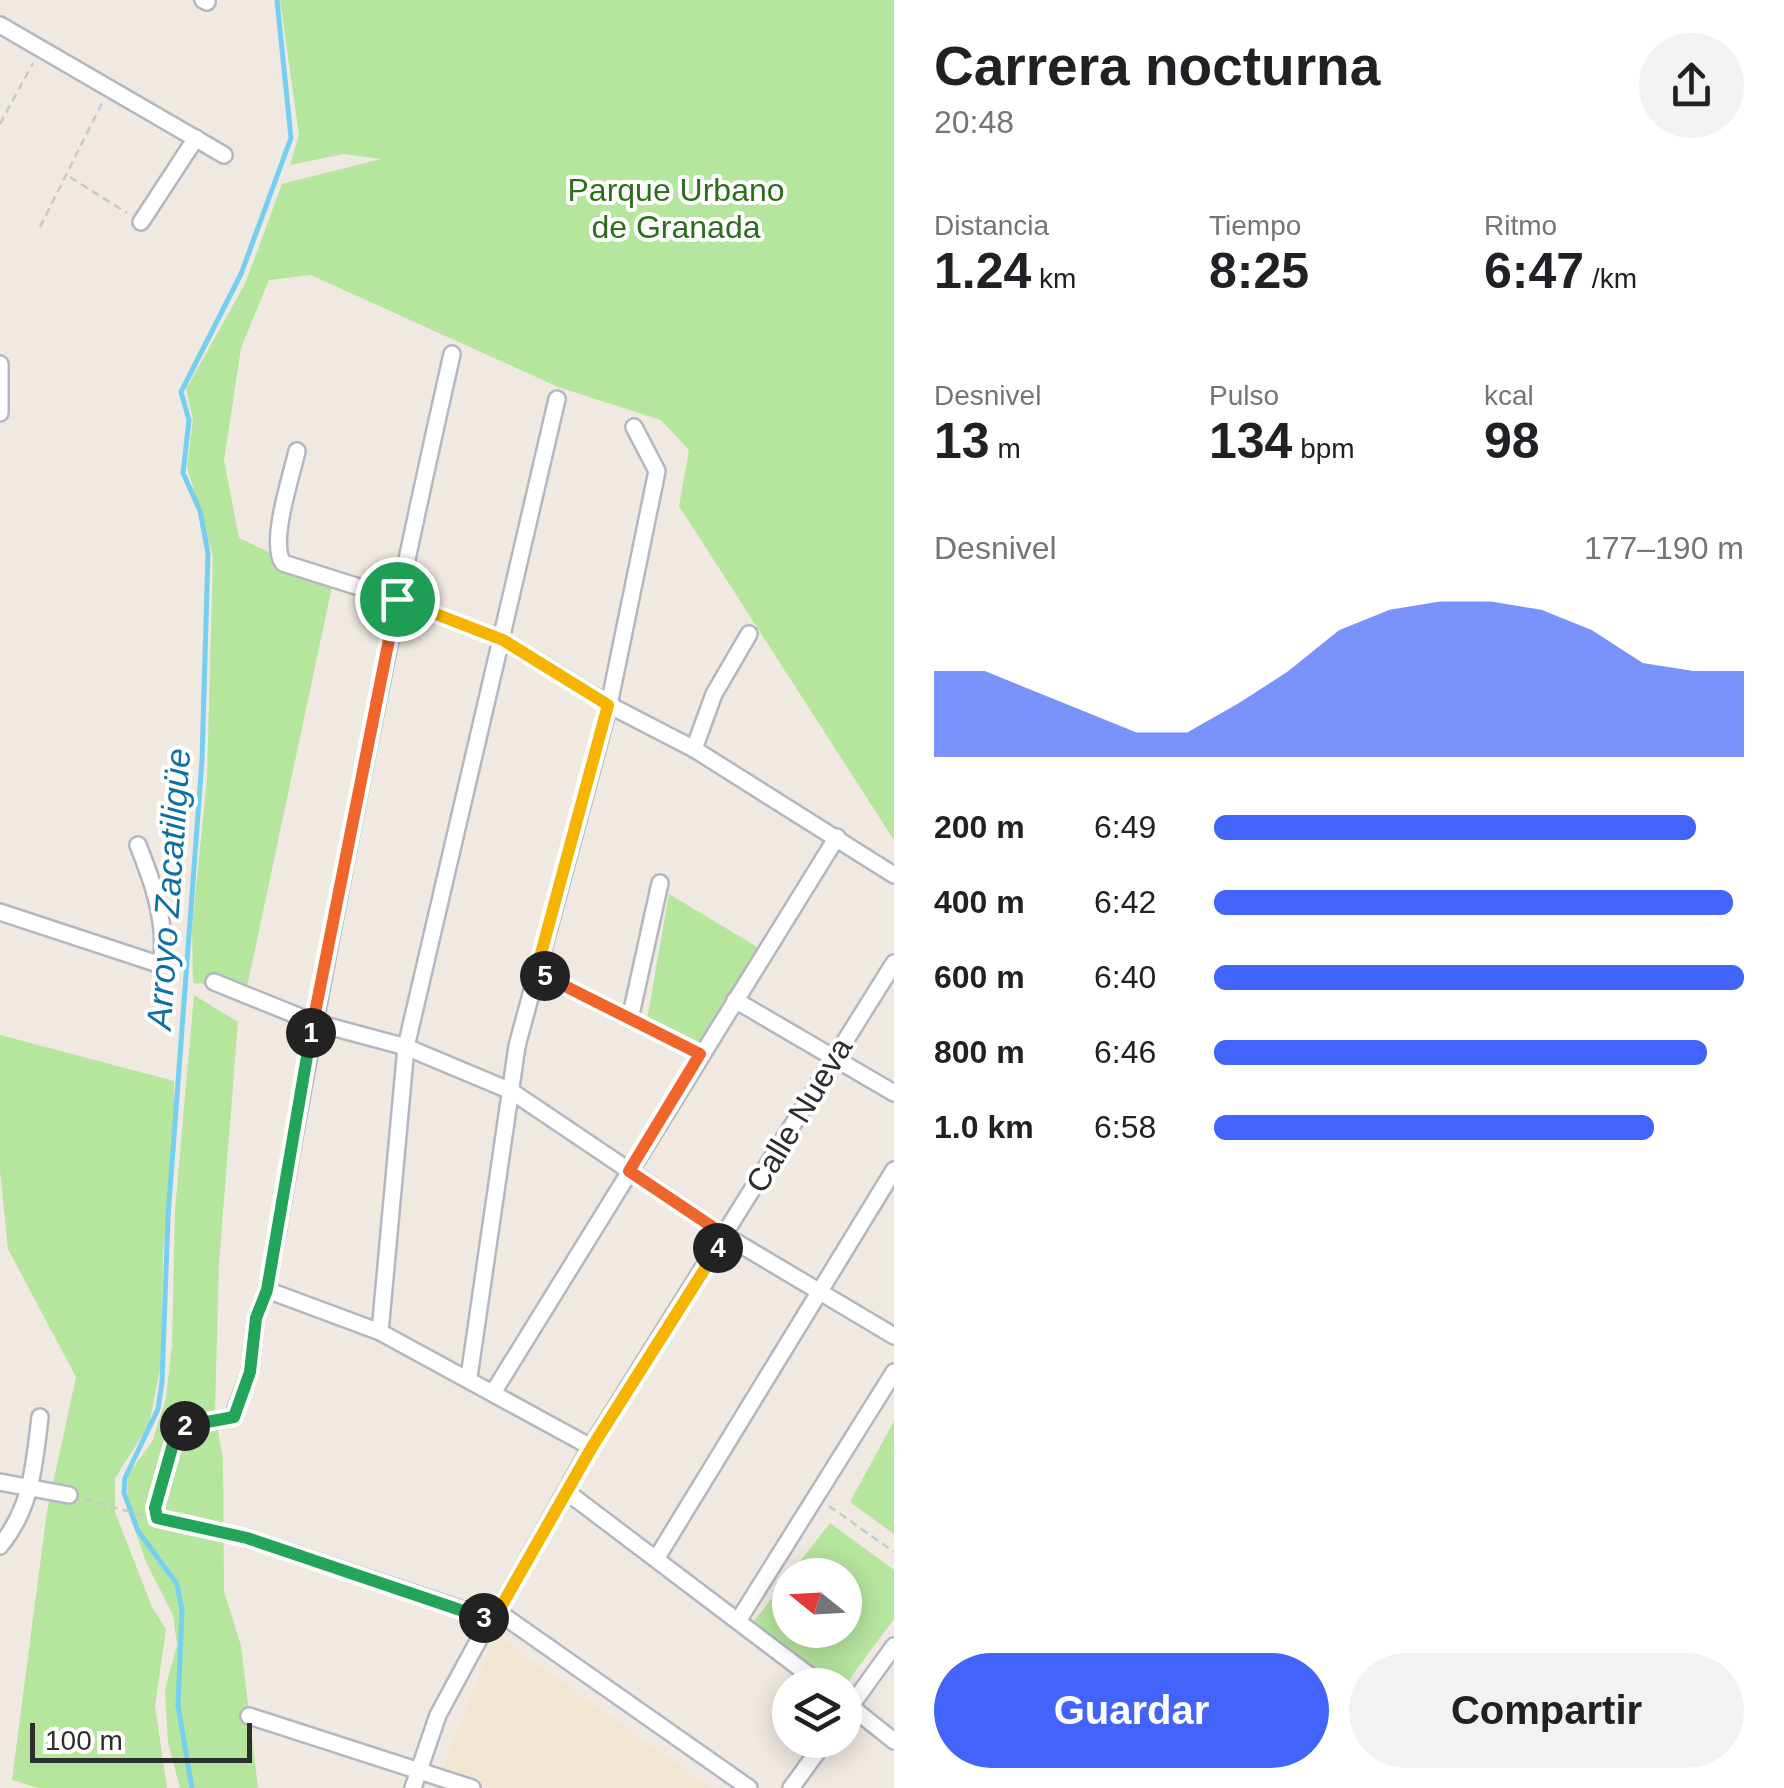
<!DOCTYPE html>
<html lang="es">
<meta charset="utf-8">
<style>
body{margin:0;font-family:Helvetica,sans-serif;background:#f2f2f2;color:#202124;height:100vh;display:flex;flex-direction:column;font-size:38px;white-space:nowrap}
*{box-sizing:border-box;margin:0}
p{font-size:32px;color:#757577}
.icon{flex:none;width:55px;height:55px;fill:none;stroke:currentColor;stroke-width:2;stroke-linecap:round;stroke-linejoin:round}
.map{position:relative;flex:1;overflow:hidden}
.sheet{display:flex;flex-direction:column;background:#fff;width:890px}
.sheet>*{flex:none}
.needle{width:65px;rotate:288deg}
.tools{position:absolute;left:772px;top:1558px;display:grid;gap:20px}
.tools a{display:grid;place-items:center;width:90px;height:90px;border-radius:50%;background:#fff;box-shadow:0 5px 25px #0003;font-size:50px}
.scale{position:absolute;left:30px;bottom:25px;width:222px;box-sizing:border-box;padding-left:10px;border:5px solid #2e2e2e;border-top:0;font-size:28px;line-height:35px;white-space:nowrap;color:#2e2e2e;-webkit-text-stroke:8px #fff;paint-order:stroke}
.pin{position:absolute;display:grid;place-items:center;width:85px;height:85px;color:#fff;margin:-42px;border:5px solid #fff;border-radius:50%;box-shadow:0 2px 10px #0007}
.km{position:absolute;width:50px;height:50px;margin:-25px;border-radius:50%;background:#222;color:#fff;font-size:28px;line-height:50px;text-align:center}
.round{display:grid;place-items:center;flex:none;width:105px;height:105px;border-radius:52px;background:#f2f2f2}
.overview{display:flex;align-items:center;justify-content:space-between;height:170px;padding:0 40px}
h1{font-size:55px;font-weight:800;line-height:75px}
.stats{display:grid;grid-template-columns:repeat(3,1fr);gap:15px;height:170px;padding:10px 40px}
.stats div{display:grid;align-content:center}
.stats b{font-size:50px;font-weight:800}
.stats small{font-size:28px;font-weight:400}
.stats p{font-size:28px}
.chart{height:280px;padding:20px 40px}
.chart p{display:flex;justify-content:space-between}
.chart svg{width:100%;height:180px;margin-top:10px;fill:#4264fb;opacity:.7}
.button{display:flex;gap:20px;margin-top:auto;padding:20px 40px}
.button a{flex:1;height:115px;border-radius:60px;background:#4264fb;color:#fff;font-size:40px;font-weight:800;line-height:115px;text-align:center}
.button a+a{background:#f2f2f2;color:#202124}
ul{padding:0 40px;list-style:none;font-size:32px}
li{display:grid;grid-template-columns:160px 120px 1fr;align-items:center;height:75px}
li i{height:25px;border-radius:12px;background:#4264fb}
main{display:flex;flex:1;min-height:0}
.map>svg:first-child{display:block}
</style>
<main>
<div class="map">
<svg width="894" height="1788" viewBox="0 0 894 1788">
<rect width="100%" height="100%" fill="#efe9e1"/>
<polygon fill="#f0e6d1" points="496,1635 710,1788 489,1788 441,1772"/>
<g fill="#b6e59e" fill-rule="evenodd">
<polygon points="280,0 894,0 894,840 679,506 689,450 661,420 558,387 311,275 269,280 241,348 224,460 239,538 333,582 247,987 193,983 192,926 207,779 213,556 187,467 193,419 186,389 245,284 282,184 381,159 344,154 290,165 299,135"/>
<polygon points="669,894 759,948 698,1045 647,1020"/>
<polygon points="194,995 238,1022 219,1263 215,1411 223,1460 224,1591 241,1646 258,1788 180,1788 168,1743 165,1690 177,1645 173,1615 146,1562 127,1507 128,1475 153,1440 166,1398 172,1344 175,1210"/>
<polygon points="0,1035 174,1081 175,1130 163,1253 162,1358 149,1425 115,1478 115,1512 152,1607 166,1629 155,1706 167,1788 39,1788 12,1780 47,1511 76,1377 8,1249 0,1171"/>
<polygon points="894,1421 894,1534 850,1502"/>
<path d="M830 1523 894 1570V1619L845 1685H830L751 1625ZM790 1575H845V1630H790Z"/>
</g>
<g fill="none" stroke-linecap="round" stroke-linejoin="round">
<polyline stroke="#75cff0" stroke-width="5" points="192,1788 178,1706 182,1611 177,1584 138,1531 124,1493 125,1478 158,1409 162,1382 168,1217 202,760 208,553 200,511 183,473 189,420 181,392 241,274 291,138 277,0"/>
<defs>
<g id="minor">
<polyline points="203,0 207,2"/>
<polyline points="0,25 224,155"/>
<polyline points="141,222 196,138"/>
<polyline points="0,364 0,413"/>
<path d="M297 451C291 478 269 542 283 563L397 599 503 640 609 705 694 749 894 875"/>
<polyline points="694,749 714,694 749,634"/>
<path d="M0 912 155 963 162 958C166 919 152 880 138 845"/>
<polyline points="537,972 700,1054"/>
<polyline points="214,982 313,1022 406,1047 511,1091 726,1236 894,1336"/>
<polyline points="735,1000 894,1093"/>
<polyline points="630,1019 660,883"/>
<polyline points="267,1290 380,1332 591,1447"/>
<polyline points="380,1332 406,1047 557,399"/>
<polyline points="469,1377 517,1046 609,705 657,471 634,427"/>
<polyline points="494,1391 837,837"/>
<path d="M233 1417 250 1372 256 1318 267 1290C321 976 382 664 452 354"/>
<polyline points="0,1482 69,1495"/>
<polyline points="567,1492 822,1685"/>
<polyline points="247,1538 490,1619"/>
<path d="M0 1546C32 1507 34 1466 40 1417"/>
<polyline points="656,1559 894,1170"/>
<polyline points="498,1612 749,1788"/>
<polyline points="738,1621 894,1372"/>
<polyline points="845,1702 894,1741"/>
<polyline points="845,1714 894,1646"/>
<polyline points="249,1716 472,1788"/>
<polyline points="413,1788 438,1715 490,1619 498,1612 591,1447 894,963"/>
<polyline points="791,1788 826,1740"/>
</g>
</defs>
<use href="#minor" stroke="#b4b7c1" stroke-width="20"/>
<g stroke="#c9c9c9" stroke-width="2.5" stroke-dasharray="8 5" stroke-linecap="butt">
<polyline points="0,124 33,63"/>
<polyline points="70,177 127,213"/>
<polyline points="40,227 102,103"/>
<polyline points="85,1499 179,1526 232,1535"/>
<polyline points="829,1506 894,1552"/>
<path d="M157 1518 155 1508C167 1464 164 1425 217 1418"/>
</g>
<use href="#minor" stroke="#fff" stroke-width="15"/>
</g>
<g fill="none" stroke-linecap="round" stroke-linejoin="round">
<defs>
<polyline id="split-1" points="311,1033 397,599"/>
<polyline id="split-2" points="185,1426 234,1417 250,1372 256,1318 267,1290 311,1033"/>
<polyline id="split-3" points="185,1426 175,1437 155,1508 157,1518 247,1538 484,1618"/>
<polyline id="split-4" points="484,1618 490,1620 498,1612 592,1447 718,1248"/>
<polyline id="split-5" points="545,976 700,1054 629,1171 726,1236 718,1248"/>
<polyline id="split-6" points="397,599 503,640 608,705 536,972 545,976"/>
</defs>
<use href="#split-1" stroke="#fff" stroke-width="20"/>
<use href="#split-2" stroke="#fff" stroke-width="20"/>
<use href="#split-3" stroke="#fff" stroke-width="20"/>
<use href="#split-4" stroke="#fff" stroke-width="20"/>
<use href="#split-5" stroke="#fff" stroke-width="20"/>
<use href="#split-6" stroke="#fff" stroke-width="20"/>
<use href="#split-1" stroke="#f0652b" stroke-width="12"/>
<use href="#split-2" stroke="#22a559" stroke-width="12"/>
<use href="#split-3" stroke="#22a559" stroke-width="12"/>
<use href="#split-4" stroke="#f5b400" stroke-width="12"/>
<use href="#split-5" stroke="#f0652b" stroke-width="12"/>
<use href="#split-6" stroke="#f5b400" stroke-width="12"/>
</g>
<g text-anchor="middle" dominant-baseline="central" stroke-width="8" stroke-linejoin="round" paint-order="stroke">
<g font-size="32" fill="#2c6e1b" stroke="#fff">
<text x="676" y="190">Parque Urbano<tspan x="676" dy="37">de Granada</tspan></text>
</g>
<g font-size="32" fill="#2e2e2e" stroke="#fff">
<text transform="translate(799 1115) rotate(-59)">Calle Nueva</text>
</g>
<g font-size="35" font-style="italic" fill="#0d6fa3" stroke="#fff">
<text transform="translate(168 889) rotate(-86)">Arroyo Zacatiligüe</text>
</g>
</g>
</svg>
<div class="tools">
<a><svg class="needle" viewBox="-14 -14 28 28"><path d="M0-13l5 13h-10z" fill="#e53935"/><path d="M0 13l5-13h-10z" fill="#757577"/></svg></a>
<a><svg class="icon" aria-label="layers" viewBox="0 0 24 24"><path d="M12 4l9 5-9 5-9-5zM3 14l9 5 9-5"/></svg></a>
</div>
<div class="scale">100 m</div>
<div class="pin" style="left:397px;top:599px;background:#1e9e55"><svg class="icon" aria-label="arrive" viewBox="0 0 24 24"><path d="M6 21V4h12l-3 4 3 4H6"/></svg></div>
<b class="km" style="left:311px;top:1033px">1</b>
<b class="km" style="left:185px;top:1426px">2</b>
<b class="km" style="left:484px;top:1618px">3</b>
<b class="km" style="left:718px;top:1248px">4</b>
<b class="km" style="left:545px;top:976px">5</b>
</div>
<section class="sheet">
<div class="overview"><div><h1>Carrera nocturna</h1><p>20:48</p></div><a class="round"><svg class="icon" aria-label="share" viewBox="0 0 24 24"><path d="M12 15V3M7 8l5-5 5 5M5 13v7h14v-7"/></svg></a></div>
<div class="stats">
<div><p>Distancia</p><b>1.24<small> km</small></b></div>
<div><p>Tiempo</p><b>8:25</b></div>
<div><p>Ritmo</p><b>6:47<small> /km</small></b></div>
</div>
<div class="stats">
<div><p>Desnivel</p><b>13<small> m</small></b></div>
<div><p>Pulso</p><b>134<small> bpm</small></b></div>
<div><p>kcal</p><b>98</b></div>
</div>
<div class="chart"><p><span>Desnivel</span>177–190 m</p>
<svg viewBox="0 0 160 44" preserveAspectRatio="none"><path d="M0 44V23L10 23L20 28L30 33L40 38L50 38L60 31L70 23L80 13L90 8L100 6L110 6L120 8L130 13L140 21L150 23L160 23V44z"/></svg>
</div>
<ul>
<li><b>200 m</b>6:49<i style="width:91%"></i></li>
<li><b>400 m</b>6:42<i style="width:98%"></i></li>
<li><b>600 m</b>6:40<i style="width:100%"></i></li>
<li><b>800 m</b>6:46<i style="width:93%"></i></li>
<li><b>1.0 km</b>6:58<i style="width:83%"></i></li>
</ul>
<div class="button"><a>Guardar</a><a>Compartir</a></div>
</section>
</main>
